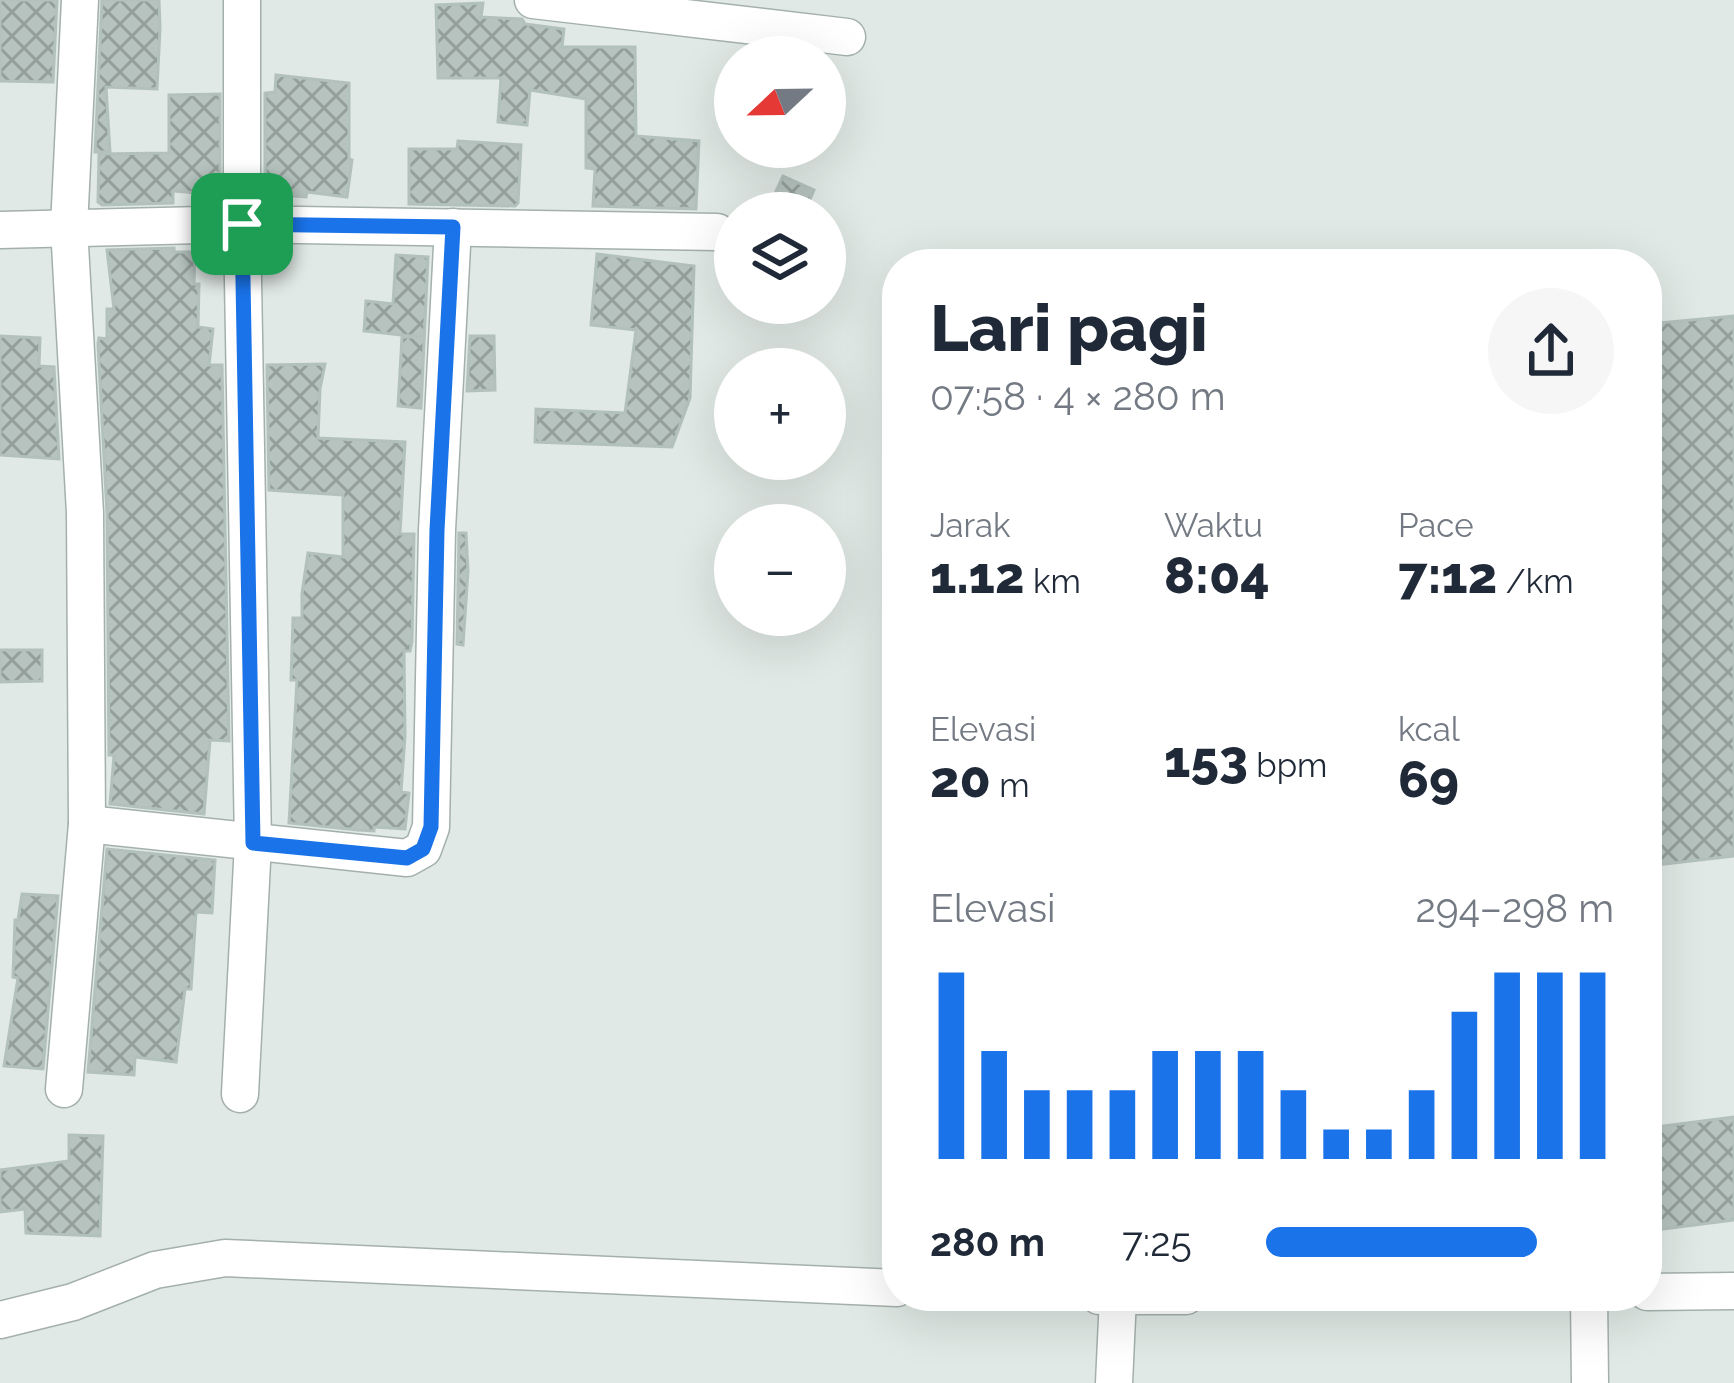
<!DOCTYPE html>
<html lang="id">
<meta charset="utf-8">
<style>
body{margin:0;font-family:Raleway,sans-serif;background:#f6f6f7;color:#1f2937;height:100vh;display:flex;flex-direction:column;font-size:45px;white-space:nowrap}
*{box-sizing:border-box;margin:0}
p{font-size:39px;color:#747a83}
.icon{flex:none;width:66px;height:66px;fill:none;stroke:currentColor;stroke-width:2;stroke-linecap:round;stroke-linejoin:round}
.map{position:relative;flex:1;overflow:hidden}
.details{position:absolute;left:882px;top:249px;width:780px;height:1062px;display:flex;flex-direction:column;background:#fff;border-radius:48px;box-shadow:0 12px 48px #0002}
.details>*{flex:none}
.needle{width:78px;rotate:248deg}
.fabs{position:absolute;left:714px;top:36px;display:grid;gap:24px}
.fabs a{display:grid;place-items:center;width:132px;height:132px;border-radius:50%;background:#fff;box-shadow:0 12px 48px #0002;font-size:60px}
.pin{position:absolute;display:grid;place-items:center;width:102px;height:102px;color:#fff;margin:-51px;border-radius:24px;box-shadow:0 6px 18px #0006}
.round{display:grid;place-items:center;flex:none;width:126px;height:126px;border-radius:63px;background:#f6f6f7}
.headline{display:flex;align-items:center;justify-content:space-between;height:204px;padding:0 48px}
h1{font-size:66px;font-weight:800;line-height:90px}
.figures{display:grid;grid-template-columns:repeat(3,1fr);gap:18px;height:204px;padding:12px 48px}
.figures div{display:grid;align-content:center}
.figures b{font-size:51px;font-weight:800}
.figures small{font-size:33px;font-weight:400}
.figures p{font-size:33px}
.chart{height:336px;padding:24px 48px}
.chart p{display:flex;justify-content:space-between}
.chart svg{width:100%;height:216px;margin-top:12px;stroke:#1a73e8;stroke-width:6}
ul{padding:0 48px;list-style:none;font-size:39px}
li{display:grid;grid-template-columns:192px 144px 1fr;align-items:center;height:90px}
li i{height:30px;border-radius:15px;background:#1a73e8}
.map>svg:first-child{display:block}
</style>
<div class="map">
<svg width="1734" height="1383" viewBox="0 0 1734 1383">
<defs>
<pattern id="building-cross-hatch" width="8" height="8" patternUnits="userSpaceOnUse" patternTransform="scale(3)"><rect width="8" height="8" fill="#b6c3be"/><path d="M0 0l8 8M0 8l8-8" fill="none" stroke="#949f9b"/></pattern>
</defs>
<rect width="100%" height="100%" fill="#e0e9e5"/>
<g fill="url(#building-cross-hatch)" stroke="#b3c1bc" stroke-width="3">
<polygon points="0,0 57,0 53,82 0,81"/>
<polygon points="102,0 159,0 160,29 157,89 106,87 110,152 95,152"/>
<polygon points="483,3 481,17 522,19 525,24 564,29 562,47 635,47 636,136 699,141 696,209 593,206 595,169 586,168 586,99 530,90 527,125 498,122 501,78 438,78 436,5"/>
<polygon points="276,75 349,83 349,159 352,160 347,197 307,192 306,197 265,194 265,93 275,92"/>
<polygon points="220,94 220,190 210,189 209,194 173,191 173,203 102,205 98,202 99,154 169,153 169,95"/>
<polygon points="458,141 521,145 518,203 515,206 409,204 409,149 457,149"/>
<polygon points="783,176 814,190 804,213 766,213"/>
<polygon points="174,248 174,252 195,252 194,284 199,284 198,327 213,329 209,365 222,365 229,741 210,740 204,814 110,804 114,755 109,755 107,513 98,344 99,338 107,339 107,309 114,309 107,250"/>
<polygon points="597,254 694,266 690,398 672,447 535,442 536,409 625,413 636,330 591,325"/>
<polygon points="396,255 428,257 421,408 398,406 402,337 420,337 364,331 366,301 393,304"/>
<polygon points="1734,316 1734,856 1647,866 1647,324"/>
<polygon points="0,336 40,338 39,366 54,367 59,459 0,455"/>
<polygon points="470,336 494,336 495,390 467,391"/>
<polygon points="325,364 320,389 318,438 405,442 400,534 414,534 412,641 410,651 404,651 405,736 401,792 409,793 405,829 374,827 374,831 358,830 289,823 297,680 291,680 293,618 302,618 302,593 308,553 343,557 343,495 269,490 267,365"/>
<polygon points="459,533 466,533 468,571 463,645 457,644"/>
<polygon points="0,650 42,650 42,681 0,682"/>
<polygon points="107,849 215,860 212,913 196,912 191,989 185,989 176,1062 135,1057 134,1075 88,1072"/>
<polygon points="22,894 58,896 43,1069 4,1066 18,978 13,977 15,920 18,920"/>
<polygon points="1734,1117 1734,1220 1647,1231 1647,1128"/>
<polygon points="69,1135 103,1136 100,1236 26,1233 25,1209 0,1212 0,1170 69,1161"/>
</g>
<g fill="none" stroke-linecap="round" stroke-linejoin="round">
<defs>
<g id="minor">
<polyline points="533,0 847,37"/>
<polyline points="0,230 242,224 717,232"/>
<polyline points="87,824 407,858 423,849 431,827 437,530 453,227"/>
<polyline points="64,1089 87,824 85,513 69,227 80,0"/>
<polyline points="240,1094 253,843 242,224 242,0"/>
<polyline points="1647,1292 1734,1291"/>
<polyline points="1099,1296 1186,1296"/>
<polyline points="1589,1296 1590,1383"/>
<polyline points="0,1320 73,1302 155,1270 225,1258 897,1288"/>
<polyline points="1114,1383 1118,1297"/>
</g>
</defs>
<use href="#minor" stroke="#a4b0ac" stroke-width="39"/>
<use href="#minor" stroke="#fff" stroke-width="36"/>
</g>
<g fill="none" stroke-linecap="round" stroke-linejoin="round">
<defs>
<polygon id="route" points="242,224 453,227 437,530 431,827 423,849 407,858 253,843"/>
</defs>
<use href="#route" stroke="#fff" stroke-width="24"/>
<use href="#route" stroke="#1a73e8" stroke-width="15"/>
</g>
</svg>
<div class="fabs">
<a><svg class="needle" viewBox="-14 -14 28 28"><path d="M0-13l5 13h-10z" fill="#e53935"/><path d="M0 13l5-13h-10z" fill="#747a83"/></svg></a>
<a><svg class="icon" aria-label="layers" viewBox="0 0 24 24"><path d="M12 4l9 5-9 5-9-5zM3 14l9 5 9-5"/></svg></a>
<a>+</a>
<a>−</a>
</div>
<div class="pin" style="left:242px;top:224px;background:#1e9e55"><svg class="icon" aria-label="arrive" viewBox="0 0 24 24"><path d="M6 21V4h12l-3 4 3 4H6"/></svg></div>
<section class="details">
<div class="headline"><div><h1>Lari pagi</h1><p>07:58 · 4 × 280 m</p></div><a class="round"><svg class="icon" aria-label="share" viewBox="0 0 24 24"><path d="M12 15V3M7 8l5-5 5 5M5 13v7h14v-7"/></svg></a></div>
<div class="figures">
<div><p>Jarak</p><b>1.12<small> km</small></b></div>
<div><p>Waktu</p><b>8:04</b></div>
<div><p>Pace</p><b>7:12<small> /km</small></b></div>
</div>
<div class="figures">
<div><p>Elevasi</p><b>20<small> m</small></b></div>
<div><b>153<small> bpm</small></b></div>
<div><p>kcal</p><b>69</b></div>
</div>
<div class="chart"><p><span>Elevasi</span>294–298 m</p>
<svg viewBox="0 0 160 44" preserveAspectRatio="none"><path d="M5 44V6M15 44V22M25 44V30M35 44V30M45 44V30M55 44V22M65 44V22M75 44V22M85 44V30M95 44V38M105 44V38M115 44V30M125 44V14M135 44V6M145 44V6M155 44V6"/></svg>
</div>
<ul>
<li><b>280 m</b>7:25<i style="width:78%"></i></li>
</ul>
</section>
</div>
